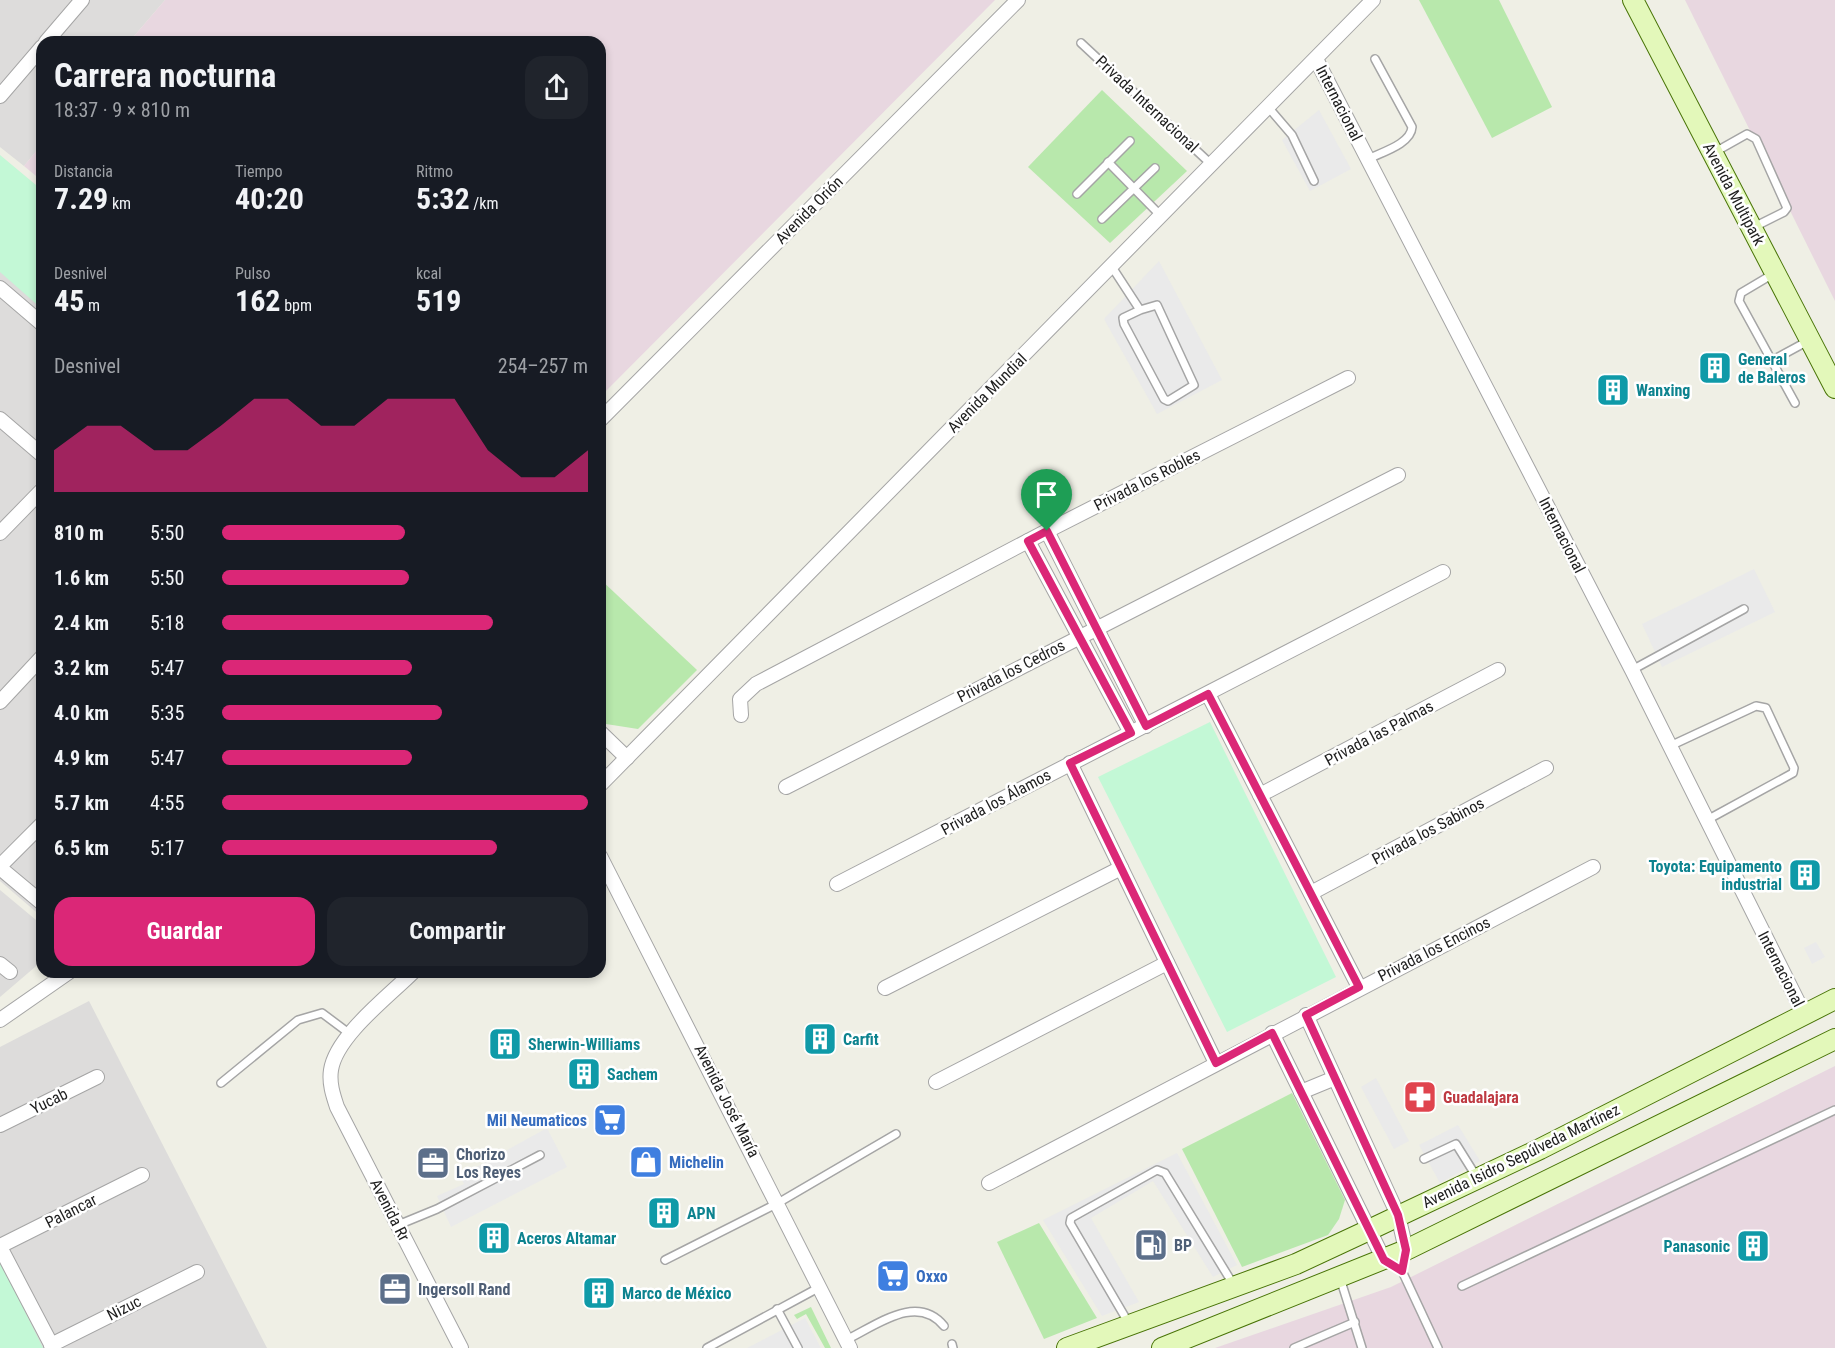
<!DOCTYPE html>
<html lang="es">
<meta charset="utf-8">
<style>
body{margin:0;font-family:"Roboto Condensed",sans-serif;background:#20242c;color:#f1f3f6;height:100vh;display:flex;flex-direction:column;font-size:22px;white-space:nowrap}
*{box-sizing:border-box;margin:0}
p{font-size:20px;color:#9ea1a6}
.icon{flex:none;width:33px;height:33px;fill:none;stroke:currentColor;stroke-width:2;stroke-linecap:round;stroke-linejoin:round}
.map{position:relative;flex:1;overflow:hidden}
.drawer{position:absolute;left:36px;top:36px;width:570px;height:942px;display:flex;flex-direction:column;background:#171b24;border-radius:18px;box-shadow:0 3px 9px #0003}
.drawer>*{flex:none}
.pin{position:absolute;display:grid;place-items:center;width:51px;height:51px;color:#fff;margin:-62px -26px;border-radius:50% 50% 50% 0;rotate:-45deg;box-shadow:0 0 6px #0007}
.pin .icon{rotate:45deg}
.round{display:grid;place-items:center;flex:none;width:63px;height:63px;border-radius:18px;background:#20242c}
.headline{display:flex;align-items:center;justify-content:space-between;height:102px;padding:0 18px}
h1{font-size:33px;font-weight:700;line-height:45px}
.figures{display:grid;grid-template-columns:repeat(3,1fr);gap:9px;height:102px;padding:6px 18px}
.figures div{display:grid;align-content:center}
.figures b{font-size:30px;font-weight:700}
.figures small{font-size:16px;font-weight:400}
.figures p{font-size:16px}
.chart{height:168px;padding:12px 18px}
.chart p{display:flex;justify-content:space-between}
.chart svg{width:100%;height:108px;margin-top:6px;fill:#db2777;opacity:.7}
.action{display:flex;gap:12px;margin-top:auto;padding:12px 18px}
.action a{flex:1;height:69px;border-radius:18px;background:#db2777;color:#fff;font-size:24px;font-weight:700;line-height:69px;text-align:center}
.action a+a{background:#20242c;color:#f1f3f6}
ul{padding:0 18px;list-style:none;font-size:20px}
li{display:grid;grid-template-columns:96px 72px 1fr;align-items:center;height:45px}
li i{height:15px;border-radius:8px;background:#db2777}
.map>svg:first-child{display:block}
</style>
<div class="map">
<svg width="1835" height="1348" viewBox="0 0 1835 1348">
<rect width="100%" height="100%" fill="#efefe5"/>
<g fill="#dddcdb">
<polygon points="0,0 165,0 129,42 42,42 42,144 24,166 0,147"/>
<polygon points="0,163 42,200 42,917 0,881"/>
<polygon points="0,890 42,925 42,961 0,997"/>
<polygon points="89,1001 267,1348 0,1348 0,1047"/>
</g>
<g fill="#e8d7e0">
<polygon points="165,0 995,0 600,397 600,42 129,42"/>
<polygon points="1685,0 1835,0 1835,301"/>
<polygon points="42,144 42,181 24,166"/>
<polygon points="1835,1066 1835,1348 1215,1348 1391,1287"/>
</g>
<g fill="#b8e8ac">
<polygon points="1419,0 1499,0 1552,107 1492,138"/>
<polygon points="1102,90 1187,171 1110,243 1028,167"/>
<polygon points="600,579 697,670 638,729 606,724 600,718"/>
<polygon points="1292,1093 1345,1200 1339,1219 1328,1235 1242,1267 1182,1149"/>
<polygon points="1039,1223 1097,1318 1044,1339 997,1242"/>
<polygon points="811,1307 831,1348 825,1348 806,1314 797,1319 794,1315"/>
</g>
<g fill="#c3f8d6">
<polygon points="0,155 42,190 42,309 0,272"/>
<polygon points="1210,722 1336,977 1227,1032 1098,777"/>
<polygon points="0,1261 43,1348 0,1348"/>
</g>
<g fill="#eaeaea">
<polygon points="1319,110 1351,169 1310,191 1282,140"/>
<polygon points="1159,261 1222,380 1157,414 1104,319"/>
<polygon points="1754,569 1775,612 1662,667 1642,624"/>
<polygon points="1816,942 1825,957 1812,964 1804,948"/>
<polygon points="1376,1078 1409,1141 1394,1149 1361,1087"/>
<polygon points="1458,1125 1480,1161 1440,1183 1419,1145"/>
<polygon points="547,1128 567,1167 451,1227 437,1196 464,1184 460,1176"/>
<polygon points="1177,1153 1237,1265 1213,1277 1153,1181 1091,1218 1139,1302 1102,1316 1043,1220"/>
<polygon points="805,1318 821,1348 747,1348"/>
</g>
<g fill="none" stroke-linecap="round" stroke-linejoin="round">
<defs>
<g id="lane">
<polyline points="1081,43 1212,165"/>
<polyline points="1268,107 1292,135 1314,181"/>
<polyline points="1715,152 1747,134 1756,139 1787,208 1784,212 1754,227"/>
<path d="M1368 159C1382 152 1411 144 1412 127L1375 59"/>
<polyline points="1108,162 1161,216"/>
<polyline points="1077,194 1130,141"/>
<polyline points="1102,219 1155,168"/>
<polyline points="1112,267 1140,310 1123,318 1124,324 1164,399 1168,401 1194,385 1157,305 1140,310"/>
<polyline points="1773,274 1741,293 1739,301 1795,403"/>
<polyline points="1771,361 1808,341"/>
<polyline points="1632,670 1744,609"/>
<polyline points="1670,746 1756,706 1766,708 1794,768 1793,773 1707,820"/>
<polyline points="221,1083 298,1020 322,1013 350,1034"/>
<polyline points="1424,1159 1456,1144 1476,1176"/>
<polyline points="398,1225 437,1209 540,1155"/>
<polyline points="665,1260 778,1203 896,1134"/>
<polyline points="1387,1262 1402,1271 1438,1348"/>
<polyline points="1340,1278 1362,1348"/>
<polyline points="1462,1286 1835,1110"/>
<polyline points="777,1309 798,1348"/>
<polyline points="1128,1322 1070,1223 1071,1218 1157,1170 1165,1173 1233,1284"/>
<path d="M846 1340C877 1325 917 1293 944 1326"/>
<polyline points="952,1344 953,1348"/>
<polyline points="707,1348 820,1287"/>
<polyline points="1294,1348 1355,1322"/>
</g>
<g id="street">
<polyline points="46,42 82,0"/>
<polyline points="1316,59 1632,670 1804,1014"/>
<polyline points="0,96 42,47"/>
<polyline points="0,288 42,324"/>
<polyline points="0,419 42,455"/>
<polyline points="600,420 1018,0"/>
<polyline points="1047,531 1146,726"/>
<polyline points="0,533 42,490"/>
<polyline points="1028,541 1131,733"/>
<polyline points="1208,694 1359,987"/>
<polyline points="0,702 42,657"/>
<polyline points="741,715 740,699 756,684 1047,531 1348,378"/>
<polyline points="600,732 627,758"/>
<polyline points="1070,763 1216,1063"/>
<polyline points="600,785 1373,0"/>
<polyline points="786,787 1398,475"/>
<polyline points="1260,795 1498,670"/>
<polyline points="600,856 850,1348"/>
<polyline points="0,866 42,824"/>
<polyline points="0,868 42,903"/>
<polyline points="837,884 1443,572"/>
<polyline points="1311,893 1546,768"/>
<polyline points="0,964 10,972"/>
<path d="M413 972C389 996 336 1036 331 1070 329 1083 333 1095 337 1107L461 1348"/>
<polyline points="885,988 1121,868"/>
<polyline points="1306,1015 1398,1215 1406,1250"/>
<polyline points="0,1020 69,972"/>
<polyline points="1272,1033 1384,1260"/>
<polyline points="936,1082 1167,963"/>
<polyline points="1301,1092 1335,1078"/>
<polyline points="0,1125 97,1077"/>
<polyline points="989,1183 1593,867"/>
<polyline points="0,1246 142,1175"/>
<polyline points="0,1247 53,1348"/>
<polyline points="51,1345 197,1272"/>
</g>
<g id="secondary">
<polyline points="1633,0 1835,388"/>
<polyline points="1067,1348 1296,1264 1369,1230 1540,1149 1835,999"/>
<polyline points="1162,1348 1406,1250 1835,1039"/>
</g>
</defs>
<use href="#lane" stroke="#a5a5a5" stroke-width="10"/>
<use href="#street" stroke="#a5a5a5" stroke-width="16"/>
<use href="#secondary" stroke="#497407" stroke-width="22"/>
<use href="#lane" stroke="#fff" stroke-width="7"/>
<use href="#street" stroke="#fff" stroke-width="14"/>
<use href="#secondary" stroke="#e3f8ba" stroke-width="20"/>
</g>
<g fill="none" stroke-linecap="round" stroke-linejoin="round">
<defs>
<polygon id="route" points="1047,531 1146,726 1208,694 1359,987 1306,1015 1398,1215 1406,1250 1402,1271 1384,1260 1272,1033 1216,1063 1070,763 1131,733 1028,541"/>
</defs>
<use href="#route" stroke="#fff" stroke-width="12"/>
<use href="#route" stroke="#db2777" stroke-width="8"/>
</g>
<defs>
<symbol id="building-square" viewBox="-11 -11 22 22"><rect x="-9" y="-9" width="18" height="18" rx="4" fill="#0f9aa8" stroke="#fff"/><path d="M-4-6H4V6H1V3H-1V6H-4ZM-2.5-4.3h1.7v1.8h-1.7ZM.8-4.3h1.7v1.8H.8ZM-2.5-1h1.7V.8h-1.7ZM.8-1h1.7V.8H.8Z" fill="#fff"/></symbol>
<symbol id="pharmacy-square" viewBox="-11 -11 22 22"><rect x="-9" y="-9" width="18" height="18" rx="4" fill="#e0444e" stroke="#fff"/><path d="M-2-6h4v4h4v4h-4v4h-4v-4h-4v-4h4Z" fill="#fff"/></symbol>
<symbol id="supermarket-square" viewBox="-11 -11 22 22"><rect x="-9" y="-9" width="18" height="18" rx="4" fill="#3f7fe0" stroke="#fff"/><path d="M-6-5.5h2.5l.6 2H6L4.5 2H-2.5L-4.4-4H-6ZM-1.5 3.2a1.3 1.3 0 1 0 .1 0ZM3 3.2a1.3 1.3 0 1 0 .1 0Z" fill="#fff"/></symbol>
<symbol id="shop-square" viewBox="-11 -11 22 22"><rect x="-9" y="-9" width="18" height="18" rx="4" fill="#3f7fe0" stroke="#fff"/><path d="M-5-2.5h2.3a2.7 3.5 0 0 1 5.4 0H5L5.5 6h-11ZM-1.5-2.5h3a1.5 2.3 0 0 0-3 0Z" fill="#fff"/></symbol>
<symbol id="office-square" viewBox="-11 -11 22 22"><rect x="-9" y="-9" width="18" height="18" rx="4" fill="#5c6f8a" stroke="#fff"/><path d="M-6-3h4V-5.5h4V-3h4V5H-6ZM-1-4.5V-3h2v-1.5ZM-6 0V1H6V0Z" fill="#fff"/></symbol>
<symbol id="fuel-square" viewBox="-11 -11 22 22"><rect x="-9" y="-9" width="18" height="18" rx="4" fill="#5c6f8a" stroke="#fff"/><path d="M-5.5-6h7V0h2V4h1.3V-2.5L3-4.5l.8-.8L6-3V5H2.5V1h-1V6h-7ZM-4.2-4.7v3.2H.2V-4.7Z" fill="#fff"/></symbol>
</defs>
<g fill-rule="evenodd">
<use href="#building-square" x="1696" y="349" width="38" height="38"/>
<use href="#building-square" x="1594" y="371" width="38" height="38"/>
<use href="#building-square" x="1786" y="856" width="38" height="38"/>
<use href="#building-square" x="801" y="1020" width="38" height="38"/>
<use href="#building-square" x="486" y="1025" width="38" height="38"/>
<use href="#building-square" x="565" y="1055" width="38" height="38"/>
<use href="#pharmacy-square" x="1401" y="1078" width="38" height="38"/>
<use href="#supermarket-square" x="591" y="1101" width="38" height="38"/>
<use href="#shop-square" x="627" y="1143" width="38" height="38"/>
<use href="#office-square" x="414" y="1144" width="38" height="38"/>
<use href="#building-square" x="645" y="1194" width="38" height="38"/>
<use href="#building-square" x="475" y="1219" width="38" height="38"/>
<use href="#fuel-square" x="1132" y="1226" width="38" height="38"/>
<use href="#building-square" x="1734" y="1227" width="38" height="38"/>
<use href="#supermarket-square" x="874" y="1257" width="38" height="38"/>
<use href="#office-square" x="376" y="1270" width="38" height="38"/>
<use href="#building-square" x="580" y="1274" width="38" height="38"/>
</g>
<g text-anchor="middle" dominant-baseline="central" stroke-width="5" stroke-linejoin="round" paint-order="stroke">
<g font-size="16" fill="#1e1e1e" stroke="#fff">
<text transform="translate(1339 103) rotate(63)">Internacional</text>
<text transform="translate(1147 104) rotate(43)">Privada Internacional</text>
<text transform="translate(1734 194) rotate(62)">Avenida Multipark</text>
<text transform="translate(809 210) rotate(-45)">Avenida Orión</text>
<text transform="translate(987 393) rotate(-45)">Avenida Mundial</text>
<text transform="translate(1147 480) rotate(-27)">Privada los Robles</text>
<text transform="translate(1562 535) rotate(63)">Internacional</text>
<text transform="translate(1011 671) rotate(-27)">Privada los Cedros</text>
<text transform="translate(1379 733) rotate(-28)">Privada las Palmas</text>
<text transform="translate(996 802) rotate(-28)">Privada los Álamos</text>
<text transform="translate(1428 831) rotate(-28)">Privada los Sabinos</text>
<text transform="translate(1434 949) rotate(-27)">Privada los Encinos</text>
<text transform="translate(1781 969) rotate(63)">Internacional</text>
<text transform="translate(49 1101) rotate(-26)">Yucab</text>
<text transform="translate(727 1101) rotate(63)">Avenida José María</text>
<text transform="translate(1521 1156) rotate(-26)">Avenida Isidro Sepúlveda Martínez</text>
<text transform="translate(390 1210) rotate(63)">Avenida Rr</text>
<text transform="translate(71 1211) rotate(-27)">Palancar</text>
<text transform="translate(124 1308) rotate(-27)">Nizuc</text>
</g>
<g font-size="16" font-weight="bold" fill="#0d838f" stroke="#fff" text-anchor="start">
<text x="1738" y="359">General<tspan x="1738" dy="18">de Baleros</tspan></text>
<text x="1636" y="390">Wanxing</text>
<text x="1782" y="866" text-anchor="end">Toyota: Equipamento<tspan x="1782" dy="18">industrial</tspan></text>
<text x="843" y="1039">Carfit</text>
<text x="528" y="1044">Sherwin-Williams</text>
<text x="607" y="1074">Sachem</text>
<text x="687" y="1213">APN</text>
<text x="517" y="1238">Aceros Altamar</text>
<text x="1730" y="1246" text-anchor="end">Panasonic</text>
<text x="622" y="1293">Marco de México</text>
</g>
<g font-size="16" font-weight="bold" fill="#be3a42" stroke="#fff" text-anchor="start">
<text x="1443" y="1097">Guadalajara</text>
</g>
<g font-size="16" font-weight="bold" fill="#366cbe" stroke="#fff" text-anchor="start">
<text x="587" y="1120" text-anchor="end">Mil Neumaticos</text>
<text x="669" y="1162">Michelin</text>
<text x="916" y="1276">Oxxo</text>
</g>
<g font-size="16" font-weight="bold" fill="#4e5e75" stroke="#fff" text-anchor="start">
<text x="456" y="1154">Chorizo<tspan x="456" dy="18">Los Reyes</tspan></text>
<text x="1174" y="1245">BP</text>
<text x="418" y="1289">Ingersoll Rand</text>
</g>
</g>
</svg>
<div class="pin" style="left:1047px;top:531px;background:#1e9e55"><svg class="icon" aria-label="arrive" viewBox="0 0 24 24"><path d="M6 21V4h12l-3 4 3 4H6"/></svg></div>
<section class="drawer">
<div class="headline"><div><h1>Carrera nocturna</h1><p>18:37 · 9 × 810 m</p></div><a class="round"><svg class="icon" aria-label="share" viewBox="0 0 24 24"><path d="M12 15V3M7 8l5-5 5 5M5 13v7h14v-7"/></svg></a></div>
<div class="figures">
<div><p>Distancia</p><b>7.29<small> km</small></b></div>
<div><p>Tiempo</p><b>40:20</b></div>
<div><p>Ritmo</p><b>5:32<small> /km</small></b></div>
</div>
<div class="figures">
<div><p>Desnivel</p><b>45<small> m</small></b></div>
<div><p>Pulso</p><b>162<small> bpm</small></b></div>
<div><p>kcal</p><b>519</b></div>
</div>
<div class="chart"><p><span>Desnivel</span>254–257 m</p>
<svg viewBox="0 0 160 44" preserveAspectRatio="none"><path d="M0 44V27L10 17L20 17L30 27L40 27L50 17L60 6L70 6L80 17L90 17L100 6L110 6L120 6L130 27L140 38L150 38L160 27V44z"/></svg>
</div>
<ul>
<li><b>810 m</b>5:50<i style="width:50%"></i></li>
<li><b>1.6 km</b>5:50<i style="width:51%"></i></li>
<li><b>2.4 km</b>5:18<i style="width:74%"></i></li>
<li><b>3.2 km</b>5:47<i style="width:52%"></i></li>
<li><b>4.0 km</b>5:35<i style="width:60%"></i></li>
<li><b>4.9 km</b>5:47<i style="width:52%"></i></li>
<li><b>5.7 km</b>4:55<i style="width:100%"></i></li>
<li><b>6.5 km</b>5:17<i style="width:75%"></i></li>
</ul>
<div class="action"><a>Guardar</a><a>Compartir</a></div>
</section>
</div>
